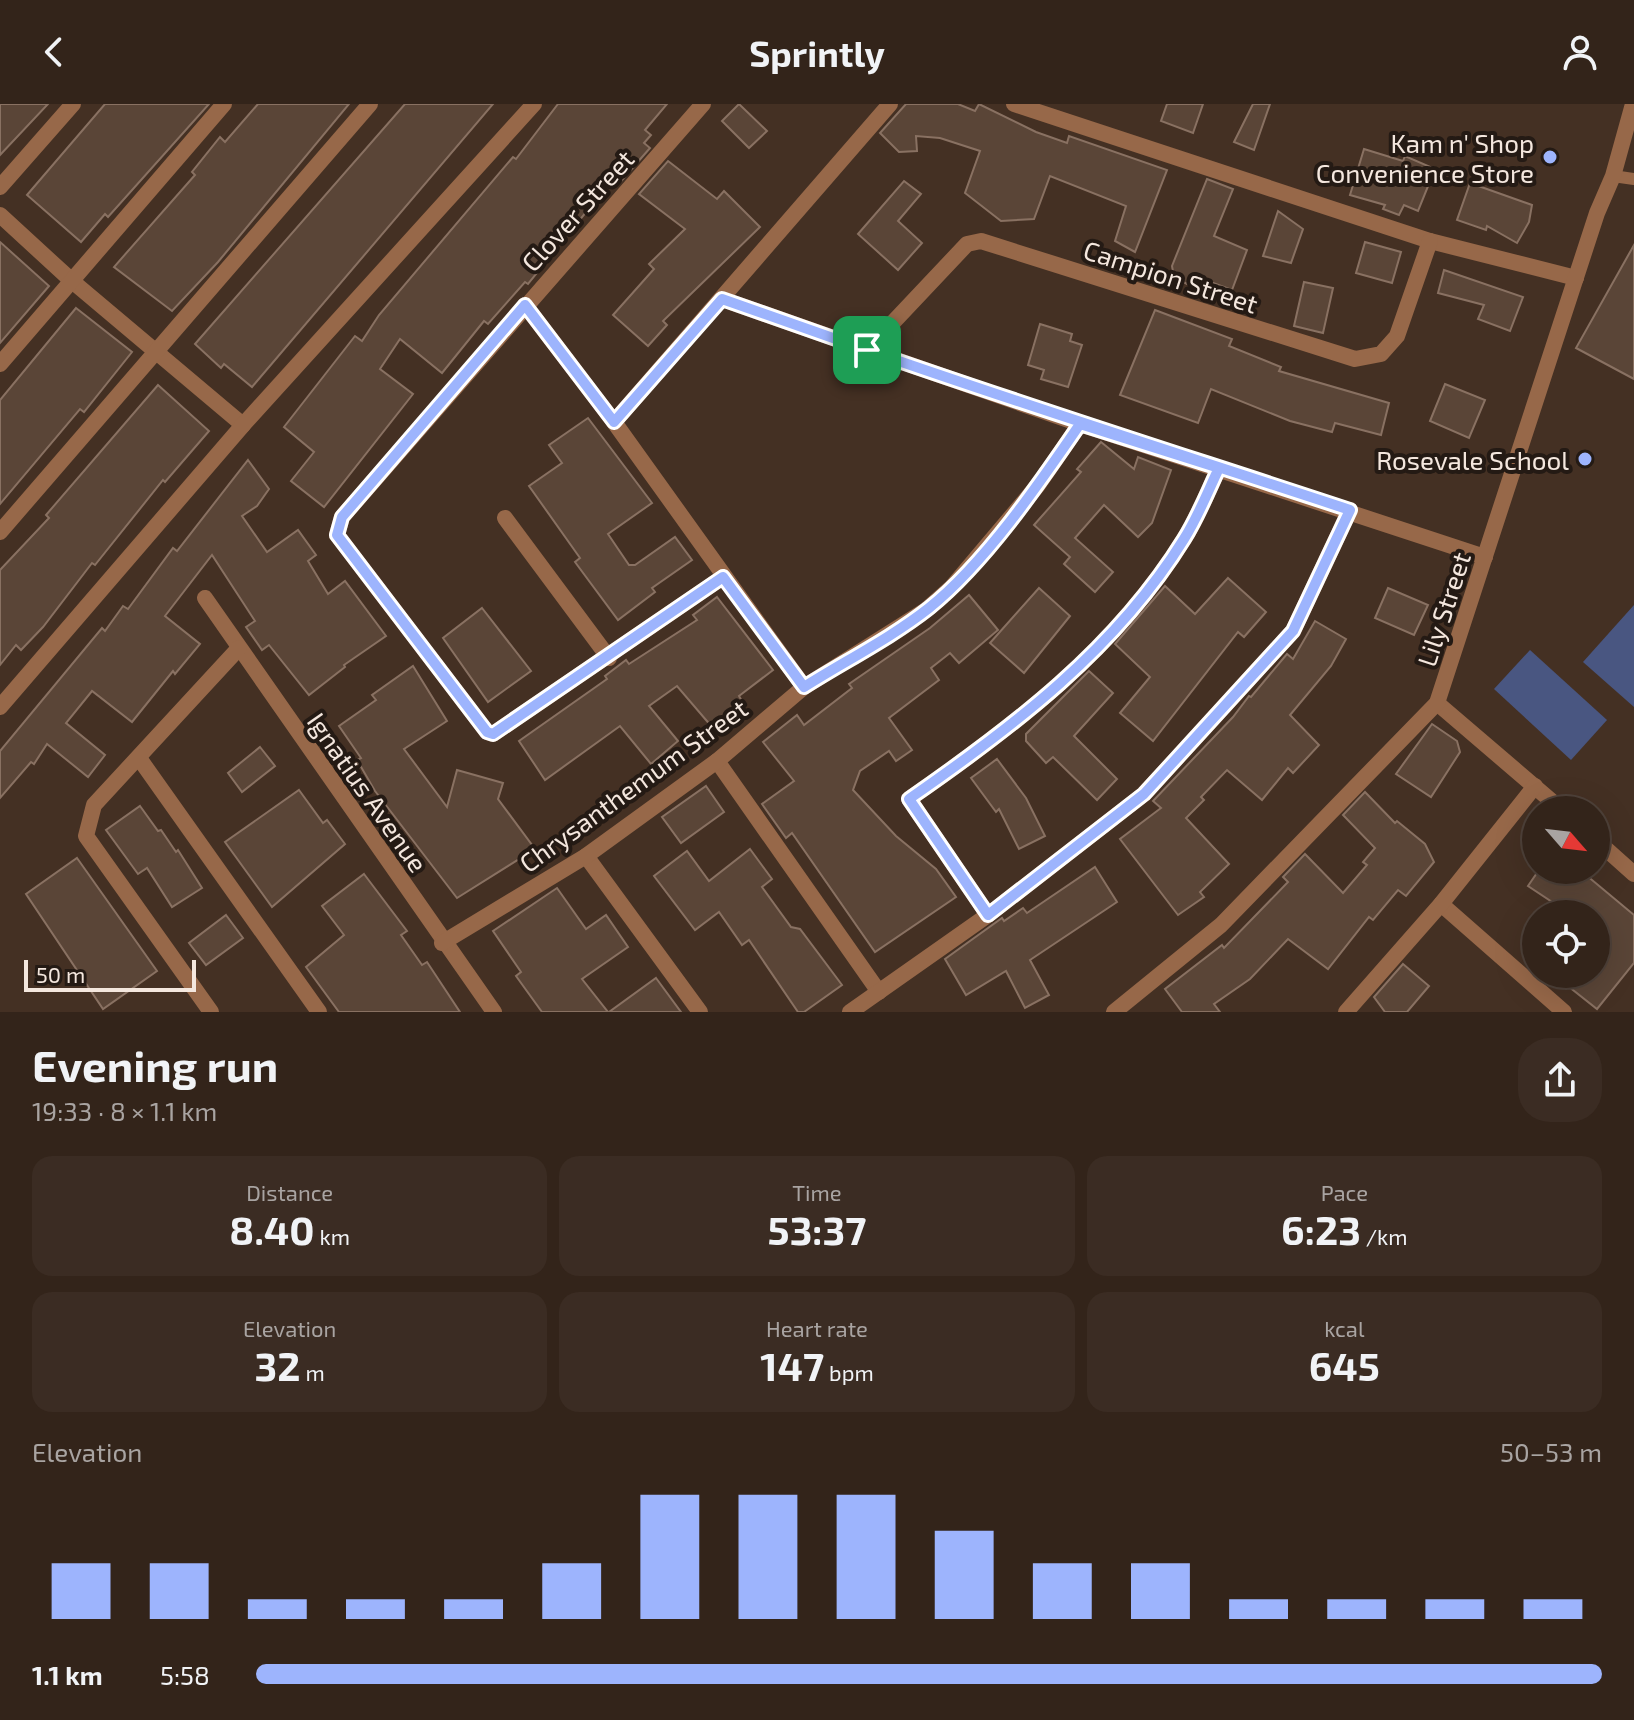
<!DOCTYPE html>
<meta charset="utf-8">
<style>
body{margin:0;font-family:"Exo 2",sans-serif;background:#3b2c23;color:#f1f3f6;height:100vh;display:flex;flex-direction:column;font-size:30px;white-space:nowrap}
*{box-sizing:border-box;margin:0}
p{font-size:26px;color:#a9a4a2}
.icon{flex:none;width:44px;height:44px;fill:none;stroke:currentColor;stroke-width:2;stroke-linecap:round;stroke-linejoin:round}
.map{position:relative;height:908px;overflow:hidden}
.side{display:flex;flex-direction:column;background:#33241a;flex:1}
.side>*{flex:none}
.needle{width:52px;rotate:118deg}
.controls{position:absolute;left:1522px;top:692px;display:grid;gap:16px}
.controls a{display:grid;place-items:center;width:88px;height:88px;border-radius:50%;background:#33241a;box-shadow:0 8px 32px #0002,0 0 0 2px #4e4139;font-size:40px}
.scale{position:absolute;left:24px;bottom:20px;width:172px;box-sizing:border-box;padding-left:8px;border:4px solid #f4e7de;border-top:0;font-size:22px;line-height:28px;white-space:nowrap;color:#f4e7de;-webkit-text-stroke:6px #241a14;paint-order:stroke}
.pin{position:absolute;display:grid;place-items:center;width:68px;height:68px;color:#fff;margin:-34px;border-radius:16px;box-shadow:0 4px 12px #0006}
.round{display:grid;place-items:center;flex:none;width:84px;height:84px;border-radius:32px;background:#3b2c23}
.head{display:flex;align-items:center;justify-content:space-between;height:136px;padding:0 32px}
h1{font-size:44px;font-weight:700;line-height:60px}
.stats{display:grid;grid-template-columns:repeat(3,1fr);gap:12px;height:136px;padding:8px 32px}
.stats div{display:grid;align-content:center;border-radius:20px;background:#3b2c23;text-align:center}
.stats b{font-size:40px;font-weight:700}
.stats small{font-size:22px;font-weight:400}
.stats p{font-size:22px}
.chart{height:224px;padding:16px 32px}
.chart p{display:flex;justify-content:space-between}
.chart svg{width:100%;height:144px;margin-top:8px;stroke:#9db4fd;stroke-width:6}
ul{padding:0 32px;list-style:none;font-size:26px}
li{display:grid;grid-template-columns:128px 96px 1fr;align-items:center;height:60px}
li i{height:20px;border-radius:10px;background:#9db4fd}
header{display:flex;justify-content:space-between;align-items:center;height:104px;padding:0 32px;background:#33241a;font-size:36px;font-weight:700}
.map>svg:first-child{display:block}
</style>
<header><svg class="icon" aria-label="back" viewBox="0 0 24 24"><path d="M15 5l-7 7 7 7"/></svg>Sprintly<svg class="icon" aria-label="person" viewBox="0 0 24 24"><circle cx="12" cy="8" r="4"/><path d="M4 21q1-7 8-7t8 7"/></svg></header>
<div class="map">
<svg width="1634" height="908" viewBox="0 0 1634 908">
<rect width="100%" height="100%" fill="#443023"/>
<g fill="#495681">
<polygon points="1634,501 1634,603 1583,558"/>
<polygon points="1530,546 1607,616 1571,656 1494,585"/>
</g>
<g fill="#5a4537" stroke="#897162" stroke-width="2">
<polygon points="0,0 48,0 0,51"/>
<polygon points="105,0 209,0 108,113 105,110 81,138 27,91"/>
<polygon points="258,0 349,0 218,158 172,207 114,163 195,71 192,68 220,33 225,38"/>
<polygon points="405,0 493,0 252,283 224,260 221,264 195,240"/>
<polygon points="558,0 667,0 645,26 651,31 644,39 650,44 622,76 616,71 528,180 525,178 488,220 484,217 442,269 400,235 380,265 413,290 324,403 291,377 314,348 284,323 355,232 362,237 379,211 513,53 516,55"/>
<polygon points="739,0 767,27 749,44 722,17"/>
<polygon points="906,0 958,0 975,7 979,0 1036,28 1067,39 1069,32 1167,66 1135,148 1115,137 1126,102 1050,72 1034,115 1001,117 965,89 980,47 940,34 916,32 917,47 899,48 880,29"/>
<polygon points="1167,0 1203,0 1193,29 1161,17"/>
<polygon points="1253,0 1270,0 1254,46 1234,38"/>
<polygon points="1364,45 1403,57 1405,52 1435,65 1418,107 1404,101 1399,111 1383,105 1385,101 1350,91"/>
<polygon points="668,57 717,95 724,87 760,123 663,217 667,221 648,242 613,211 654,165 649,160 685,125 639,90"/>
<polygon points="1207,75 1233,85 1214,132 1247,146 1232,186 1194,172 1187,180 1174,173 1172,162"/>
<polygon points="904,77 921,90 898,117 922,139 898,166 858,130"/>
<polygon points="1470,79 1532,101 1529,118 1517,139 1487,122 1486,126 1457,116"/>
<polygon points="1278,107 1303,125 1291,159 1263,152"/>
<polygon points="0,138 49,182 0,239"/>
<polygon points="1365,138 1401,148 1392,179 1356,169"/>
<polygon points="1634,141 1634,275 1576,244"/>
<polygon points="1444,166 1523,193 1510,227 1478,215 1484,201 1438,189"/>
<polygon points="1304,178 1333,184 1323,229 1294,222"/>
<polygon points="76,204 132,248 84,308 80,305 0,400 0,296"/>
<polygon points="1155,206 1232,235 1229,242 1281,263 1279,267 1389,299 1381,331 1335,319 1332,328 1290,317 1211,285 1198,319 1120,291"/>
<polygon points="1040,220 1072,230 1070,237 1082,241 1068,283 1041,275 1044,266 1028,261"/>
<polygon points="1445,280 1485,296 1469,334 1430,317"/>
<polygon points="158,281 209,327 165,378 163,376 95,461 92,459 43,523 21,546 16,541 0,561 0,466 49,414 46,411"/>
<polygon points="588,314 652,399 608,430 629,461 635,461 675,433 692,456 652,484 655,488 618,516 575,458 580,454 529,382 562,359 549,341"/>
<polygon points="1101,338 1134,365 1138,353 1171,366 1152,419 1138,433 1104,401 1075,434 1113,468 1095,488 1064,460 1070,453 1034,421 1081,368 1077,365"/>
<polygon points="248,356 269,385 257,402 242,412 267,448 298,426 316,451 308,457 328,490 345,477 386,532 344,561 345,563 309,591 269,541 262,546 246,523 255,517 212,451 165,512 200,540 175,570 173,567 132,618 92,587 66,619 105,651 88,673 47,640 34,660 31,658 0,694 0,647 102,524 105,527 123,502 128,505 173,444 177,447"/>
<polygon points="1228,474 1266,508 1244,533 1238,528 1153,637 1120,609 1150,573 1115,540 1165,482 1195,510"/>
<polygon points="1039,484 1070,512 1024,569 990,539"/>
<polygon points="1388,484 1428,501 1414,531 1375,514"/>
<polygon points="969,491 998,526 959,559 950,549 931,564 939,576 889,614 912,646 896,657 889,647 860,667 853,686 896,732 936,765 956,793 875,848 792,729 786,734 762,700 794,677 763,638 797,611 804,621 852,584 849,580 930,524"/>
<polygon points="717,493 773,566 739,592 742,597 712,623 677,582 649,602 678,637 651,660 620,622 545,676 519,637 607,575 605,572 626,556 629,560 697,516 693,511"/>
<polygon points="482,504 531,567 488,598 443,534"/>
<polygon points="1315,517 1346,535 1331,562 1290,611 1319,641 1293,669 1288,664 1262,696 1227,666 1201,693 1204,696 1186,714 1229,760 1200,788 1204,793 1178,811 1120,735 1161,704 1153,697 1233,613 1249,592 1251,593 1287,550 1293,555"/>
<polygon points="413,562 447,617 404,645 447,703 457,666 503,679 498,695 535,745 457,794 375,687 357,656 361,654 339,622 376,596 372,591"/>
<polygon points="1089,567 1113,589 1074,632 1117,675 1097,696 1053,653 1046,659 1026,637 1026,630"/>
<polygon points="1432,620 1457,637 1460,648 1431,693 1396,670"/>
<polygon points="260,643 275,662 242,688 228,669"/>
<polygon points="997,655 1026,694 1045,732 1019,745 999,705 996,708 971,674"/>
<polygon points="706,682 724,708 681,739 662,713"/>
<polygon points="299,686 323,719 327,716 345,740 272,803 225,738"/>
<polygon points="1365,688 1395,719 1397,717 1425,740 1434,758 1406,792 1398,786 1373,816 1369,813 1328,865 1288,835 1250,875 1214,900 1220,908 1182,908 1165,885 1222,841 1224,844 1288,778 1283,773 1305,750 1343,789 1367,761 1363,758 1375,744 1343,711"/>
<polygon points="140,702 158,727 161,726 176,748 178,746 202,784 172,803 147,764 138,770 106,726"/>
<polygon points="750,745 772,775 762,783 791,823 800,825 842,881 804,908 798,908 749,836 742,841 719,808 695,826 654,772 687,747 709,777"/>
<polygon points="77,754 157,867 103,905 26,790"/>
<polygon points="1095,763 1117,798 1030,856 1049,891 1025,904 1006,867 966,891 945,855 1002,814 1004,817 1023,804 1027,809"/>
<polygon points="1539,766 1580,766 1634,811 1634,859 1597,905 1568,882 1578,870 1596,870 1596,810 1541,810 1552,798 1528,782"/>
<polygon points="364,770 407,827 401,831 422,861 427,858 460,908 339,908 306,863 344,831 322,802"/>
<polygon points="557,784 586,825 606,811 628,843 582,875 608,908 542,908 516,872 521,868 493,827"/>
<polygon points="226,811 243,834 206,861 189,839"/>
<polygon points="1403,860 1429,882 1407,908 1385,908 1374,893"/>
<polygon points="656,874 681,908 609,908"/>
</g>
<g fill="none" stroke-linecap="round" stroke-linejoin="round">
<polyline stroke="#976849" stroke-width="12" points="1613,72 1634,75"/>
<g stroke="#976849" stroke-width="16">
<polyline points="703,0 342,413 337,431 487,628 493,630 723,473"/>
<polyline points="1014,0 1430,137 1576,174"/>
<polyline points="0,83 73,0"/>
<polyline points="0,111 72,177 243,321"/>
<polyline points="722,195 1080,320 1485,453"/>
<polyline points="525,201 614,318 804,583"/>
<polyline points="867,246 967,140 981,137 1355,255 1381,250 1397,232 1430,137"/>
<polyline points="0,260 224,0"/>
<polyline points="614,318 890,0"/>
<polyline points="505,414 609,554"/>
<polyline points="0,428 370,0"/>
<polyline points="205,494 494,908"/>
<polyline points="1437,599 1562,706"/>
<polyline points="0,603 243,321 534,0"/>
<polyline points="139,654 319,908"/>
<polyline points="717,657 879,888"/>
<polyline points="1596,736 1634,770"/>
<polyline points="586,752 700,908"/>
<polyline points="1441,800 1564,908"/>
<path d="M988 811 909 695C1013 623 1116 545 1184 435 1198 413 1208 387 1219 364"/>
<polyline points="442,839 586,752 717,657 804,583 926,506 952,483 1038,381 1080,320"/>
<polyline points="211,908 86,732 94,701 239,544"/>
<polyline points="850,908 988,811 1144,690 1293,527 1350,406"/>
<polyline points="1114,908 1221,821 1437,599 1597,109 1613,72 1633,0"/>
<polyline points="1346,908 1441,800 1535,682"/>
</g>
</g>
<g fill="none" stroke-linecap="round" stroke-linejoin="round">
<defs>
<path id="route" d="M867 246 722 195 614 318 525 201 342 413 337 431 487 628 493 630 723 473 804 583C845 557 891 534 929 504 985 459 1039 380 1080 320L1219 364C1208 387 1198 413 1184 435 1116 545 1013 623 909 695L988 811 1144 690 1293 527 1350 406C1189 353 1027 302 867 246"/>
</defs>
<use href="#route" stroke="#fff" stroke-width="16"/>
<use href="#route" stroke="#9db4fd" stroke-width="10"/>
</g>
<g fill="#9db4fd" stroke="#241a14" stroke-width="3">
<circle cx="1550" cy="53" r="8"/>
<circle cx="1585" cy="355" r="8"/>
</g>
<g text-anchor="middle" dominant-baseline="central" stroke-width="8" stroke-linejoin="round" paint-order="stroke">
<g font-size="26" fill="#f4e7de" stroke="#241a14" text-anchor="end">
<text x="1534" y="38">Kam n' Shop<tspan x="1534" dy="30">Convenience Store</tspan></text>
<text x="1569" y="355">Rosevale School</text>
</g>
<g font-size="26" fill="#f4e7de" stroke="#241a14">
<text transform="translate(577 106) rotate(-48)">Clover Street</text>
<text transform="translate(1171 172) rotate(18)">Campion Street</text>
<text transform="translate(1443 505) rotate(-72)">Lily Street</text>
<text transform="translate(633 681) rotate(-36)">Chrysanthemum Street</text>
<text transform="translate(368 688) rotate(55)">Ignatius Avenue</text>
</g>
</g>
</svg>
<div class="controls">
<a><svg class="needle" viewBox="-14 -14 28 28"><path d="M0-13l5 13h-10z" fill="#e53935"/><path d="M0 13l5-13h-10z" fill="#a9a4a2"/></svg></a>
<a><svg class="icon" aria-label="locate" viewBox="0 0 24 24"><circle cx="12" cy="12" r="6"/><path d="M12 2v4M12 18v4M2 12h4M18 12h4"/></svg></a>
</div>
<div class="scale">50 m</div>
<div class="pin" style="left:867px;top:246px;background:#1e9e55"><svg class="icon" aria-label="arrive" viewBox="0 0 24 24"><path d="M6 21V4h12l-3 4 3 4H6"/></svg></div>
</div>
<section class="side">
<div class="head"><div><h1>Evening run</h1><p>19:33 · 8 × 1.1 km</p></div><a class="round"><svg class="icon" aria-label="share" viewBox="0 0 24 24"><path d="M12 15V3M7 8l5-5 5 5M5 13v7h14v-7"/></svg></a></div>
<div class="stats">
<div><p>Distance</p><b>8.40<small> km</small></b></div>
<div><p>Time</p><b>53:37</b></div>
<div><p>Pace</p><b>6:23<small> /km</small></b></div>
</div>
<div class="stats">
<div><p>Elevation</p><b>32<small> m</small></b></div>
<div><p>Heart rate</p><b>147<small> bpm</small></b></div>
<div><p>kcal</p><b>645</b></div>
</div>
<div class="chart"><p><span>Elevation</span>50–53 m</p>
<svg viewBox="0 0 160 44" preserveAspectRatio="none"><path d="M5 44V27M15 44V27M25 44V38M35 44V38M45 44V38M55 44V27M65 44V6M75 44V6M85 44V6M95 44V17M105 44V27M115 44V27M125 44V38M135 44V38M145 44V38M155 44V38"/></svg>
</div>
<ul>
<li><b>1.1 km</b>5:58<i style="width:100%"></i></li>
</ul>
</section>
